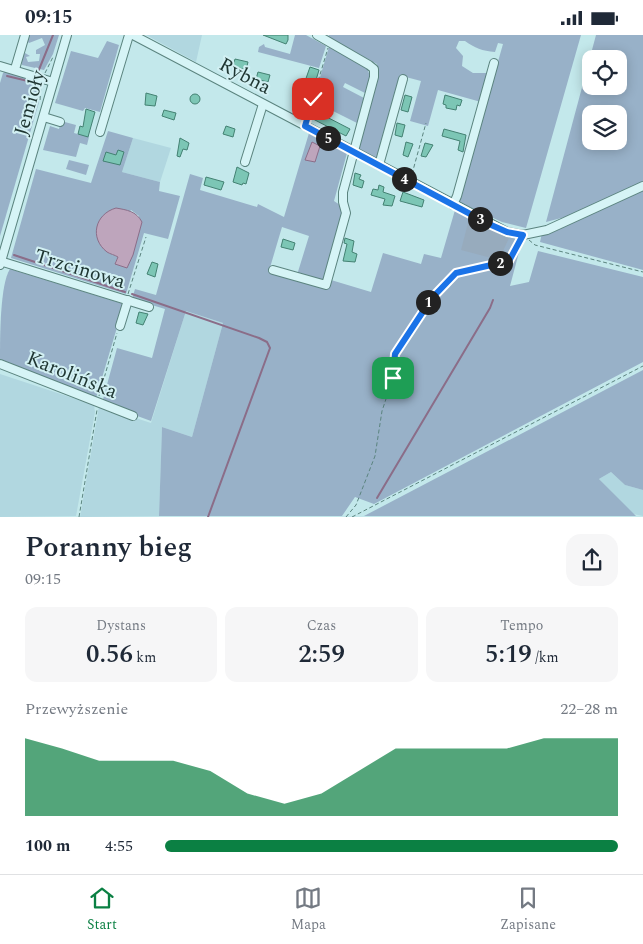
<!DOCTYPE html>
<html lang="pl">
<meta charset="utf-8">
<style>
body{margin:0;font-family:Spectral,serif;background:#f6f6f7;color:#1f2937;height:100vh;display:flex;flex-direction:column;font-size:19px;white-space:nowrap}
*{box-sizing:border-box;margin:0}
p{font-size:16px;color:#747a83}
.icon{flex:none;width:28px;height:28px;fill:none;stroke:currentColor;stroke-width:2;stroke-linecap:round;stroke-linejoin:round}
.map{position:relative;height:482px;overflow:hidden}
.details{display:flex;flex-direction:column;background:#fff;flex:1}
.details>*{flex:none}
.buttons{position:absolute;left:582px;top:15px;display:grid;gap:10px}
.buttons a{display:grid;place-items:center;width:45px;height:45px;border-radius:10px;background:#fff;box-shadow:0 2px 12px #0003;font-size:25px}
.pin{position:absolute;display:grid;place-items:center;width:42px;height:42px;color:#fff;margin:-21px;border-radius:10px;box-shadow:0 2px 8px #0006}
.km{position:absolute;width:25px;height:25px;margin:-12px;border-radius:50%;background:#222;color:#fff;font-size:14px;line-height:25px;text-align:center}
.round{display:grid;place-items:center;flex:none;width:52px;height:52px;border-radius:15px;background:#f6f6f7}
.head{display:flex;align-items:center;justify-content:space-between;height:85px;padding:0 25px}
h1{font-size:28px;font-weight:600;line-height:38px}
.stats{display:grid;grid-template-columns:repeat(3,1fr);gap:8px;height:85px;padding:5px 25px}
.stats div{display:grid;align-content:center;border-radius:12px;background:#f6f6f7;text-align:center}
.stats b{font-size:25px;font-weight:600}
.stats small{font-size:14px;font-weight:400}
.stats p{font-size:14px}
.chart{height:140px;padding:10px 25px}
.chart p{display:flex;justify-content:space-between}
.chart svg{width:100%;height:90px;margin-top:5px;fill:#0b8043;opacity:.7}
ul{padding:0 25px;list-style:none;font-size:16px}
li{display:grid;grid-template-columns:80px 60px 1fr;align-items:center;height:38px}
li i{height:12px;border-radius:6px;background:#0b8043}
.status{display:flex;justify-content:space-between;align-items:center;height:35px;padding:0 25px;background:#fff;direction:ltr}
.status svg{height:14px;fill:currentColor}
.tab-bar{display:flex;justify-content:space-around;align-items:center;height:70px;border-top:1px solid #e0e1e3;background:#fff;font-size:14px;color:#747a83}
.tab-bar a{display:grid;justify-items:center;gap:2px}
.tab-bar .on{color:#0b8043}
.map>svg:first-child{display:block}
</style>
<div class="status"><b>09:15</b><svg viewBox="0 0 49 12"><path d="M0 12V9h3v3zM5 12V6h3v6zM10 12V3h3v9zM15 12V0h3v12zM26 1h20v11H26zM47 4h2v5h-2z"/></svg></div>
<div class="map">
<svg width="643" height="482" viewBox="0 0 643 482">
<rect width="100%" height="100%" fill="#c3e8eb"/>
<g fill="#b1d7e0">
<polygon points="145,0 202,0 196,27 146,0"/>
<polygon points="133,103 171,113 160,147 122,137"/>
<polygon points="186,276 223,288 192,402 162,392 159,481 80,482 99,371 151,388"/>
<polygon points="0,339 94,370 95,377 76,481 0,482"/>
<polygon points="611,437 625,450 643,455 643,481 633,479 599,444"/>
</g>
<g fill="#98b1c8" fill-rule="evenodd">
<polygon points="29,0 59,0 53,19 44,35 22,30 22,22 25,18 30,21 26,22 28,27 39,26 40,19 36,19 36,15 45,10 42,3 29,8 27,6"/>
<polygon points="295,0 306,0 326,11 319,33 258,17 259,12 264,9 265,12 290,19"/>
<path d="M329 0H581L526 193 502 187 458 167 503 9 498 8 495 17C482 16 475 13 465 6H459L456 13 463 21 462 31 473 38H489L481 67 438 55 428 91 410 86 421 46 402 41 379 125 357 113 378 37 377 29 328 2Z"/>
<path d="M596 0H643V147L569 181 546 187ZM591 24H619V51H591ZM591 79H619V106H591Z"/>
<polygon points="107,6 119,10 100,77 85,73 83,76 55,68 71,16 98,23"/>
<polygon points="329,12 367,33 370,41 365,58 345,48 343,52 364,63 357,88 313,66"/>
<polygon points="6,36 40,49 39,67 0,201 0,48 3,38"/>
<polygon points="61,86 76,90 74,98 89,102 87,110 80,108 76,122 43,115 50,91 59,94"/>
<path d="M108 96 133 103 122 137 160 147 159 156 180 161 168 204 144 198 126 259 11 223 36 134 91 148ZM131 175 139 181 127 233 115 228 118 222 107 217Z"/>
<polygon points="309,98 347,118 334,166 343,172 345,175 324,243 320,247 297,240 309,201 282,192 269,236 328,254 331,245 371,257 383,218 421,229 424,219 441,223 455,175 493,196 522,206 510,251 529,247 538,216 643,242 643,327 374,469 355,462 342,481 159,481 162,392 192,402 223,288 186,276 151,386 102,368 117,313 152,323 165,274 132,264 135,254 156,260 190,139 203,143 200,155 257,172 258,169 284,182"/>
<polygon points="69,125 89,130 86,140 66,134"/>
<polygon points="643,154 643,235 540,207 542,198 560,193"/>
<path d="M10 234 124 269 96 363 0 324C0 302 0 249 10 234Z"/>
<polygon points="643,335 643,455 625,450 611,437 599,444 636,481 364,481"/>
</g>
<polygon fill="#97abbd" points="469,184 509,203 499,225 461,215"/>
<g fill="#bea5bc" stroke="#8b6d88">
<polygon points="312,107 320,111 315,127 305,125"/>
<path d="M116 173C127 175 136 176 142 187L133 220 127 233 115 229 118 222C115 220 110 219 107 217 89 203 95 179 116 173Z"/>
</g>
<g fill="none" stroke-linecap="round" stroke-linejoin="round">
<g stroke="#8b6d88" stroke-width="2">
<polyline points="38,37 53,0"/>
<polyline points="7,41 32,47"/>
<polyline points="14,220 125,257"/>
<polyline points="132,259 259,303 267,307 270,313 208,482"/>
<polyline points="377,463 490,273 493,265"/>
</g>
</g>
<g fill="#7cc6b5" stroke="#438172">
<polygon points="263,0 288,0 288,5 286,9"/>
<polygon points="235,24 248,27 246,35 233,31"/>
<polygon points="310,32 319,35 313,55 303,52"/>
<polygon points="258,37 270,40 268,47 256,44"/>
<polygon points="146,58 157,61 155,71 145,70"/>
<circle cx="195" cy="64" r="5"/>
<polygon points="405,60 412,62 408,77 401,75"/>
<polygon points="445,60 462,65 460,71 457,70 456,75 446,73 446,70 443,69"/>
<polygon points="86,74 95,77 88,102 78,99 80,91 83,92"/>
<polygon points="164,75 176,78 174,85 162,81"/>
<polygon points="317,77 350,94 346,101 313,84"/>
<polygon points="397,88 405,90 402,102 395,100"/>
<polygon points="226,91 235,94 233,102 223,99"/>
<polygon points="444,94 466,100 463,117 458,115 460,106 442,101"/>
<polygon points="180,103 189,108 187,115 183,114 180,122 177,121"/>
<polygon points="406,107 413,109 408,122 403,120"/>
<polygon points="425,108 433,110 426,122 421,121"/>
<polygon points="118,115 124,117 120,130 103,126 106,117 116,120"/>
<polygon points="237,132 249,138 246,149 243,148 242,150 233,147"/>
<polygon points="355,138 361,140 359,144 364,146 362,153 353,150"/>
<polygon points="206,142 224,147 221,155 204,150"/>
<polygon points="379,150 384,152 383,157 395,161 392,171 383,170 385,164 371,160 373,154 378,155"/>
<polygon points="403,157 424,165 422,172 400,166"/>
<polygon points="345,203 354,206 352,217 357,219 355,227 343,226 347,209 344,208"/>
<polygon points="283,204 295,208 293,215 281,212"/>
<polygon points="152,227 158,229 155,242 147,239"/>
<polygon points="139,277 148,279 143,290 136,288"/>
</g>
<g fill="none" stroke-linecap="round" stroke-linejoin="round">
<defs>
<g id="minor">
<polyline points="133,0 507,197 523,200 547,195 643,151"/>
<polyline points="0,31 53,47"/>
<polyline points="15,34 25,0"/>
<polyline points="47,83 60,87"/>
<polyline points="100,97 129,0"/>
<polyline points="245,127 263,69"/>
<polyline points="379,130 403,44"/>
<polyline points="453,170 457,161 494,28"/>
<polyline points="0,226 149,272"/>
<polyline points="0,230 67,0"/>
<polyline points="273,235 326,250 346,178 343,167 343,157 374,42 374,34 369,30 317,0"/>
<polyline points="120,291 128,265"/>
<polyline points="0,329 133,381"/>
</g>
</defs>
<use href="#minor" stroke="#5b847f" stroke-width="10"/>
<g stroke="#5b847f" stroke-width="1" stroke-dasharray="4 2.5" stroke-linecap="butt">
<polyline points="45,38 53,22"/>
<polyline points="40,65 41,51"/>
<polyline points="307,83 328,13"/>
<polyline points="412,139 426,88"/>
<polyline points="529,205 535,210 643,237"/>
<polyline points="128,259 146,202"/>
<polyline points="99,361 117,298"/>
<polyline points="79,482 97,375"/>
<polyline points="346,482 356,470 375,421 382,376 393,343 395,319 432,263 456,238 509,226 520,206"/>
<polyline points="352,482 643,331"/>
</g>
<use href="#minor" stroke="#d6f4f6" stroke-width="8"/>
</g>
<g fill="none" stroke-linecap="round" stroke-linejoin="round">
<defs>
<polyline id="route" points="313,64 305,91 489,189 507,197 523,200 509,226 456,238 432,263 395,319 393,343"/>
</defs>
<use href="#route" stroke="#fff" stroke-width="10"/>
<use href="#route" stroke="#1a73e8" stroke-width="6"/>
</g>
<g text-anchor="middle" dominant-baseline="central" stroke-width="4" stroke-linejoin="round" paint-order="stroke">
<g font-size="20" fill="#1e3531" stroke="#d2f0f3">
<text transform="translate(245 41) rotate(28)">Rybna</text>
<text transform="translate(30 68) rotate(-74)">Jemioły</text>
<text transform="translate(80 234) rotate(17)">Trzcinowa</text>
<text transform="translate(72 340) rotate(22)">Karolińska</text>
</g>
</g>
</svg>
<div class="buttons">
<a><svg class="icon" aria-label="locate" viewBox="0 0 24 24"><circle cx="12" cy="12" r="6"/><path d="M12 2v4M12 18v4M2 12h4M18 12h4"/></svg></a>
<a><svg class="icon" aria-label="layers" viewBox="0 0 24 24"><path d="M12 4l9 5-9 5-9-5zM3 14l9 5 9-5"/></svg></a>
</div>
<div class="pin" style="left:393px;top:343px;background:#1e9e55"><svg class="icon" aria-label="arrive" viewBox="0 0 24 24"><path d="M6 21V4h12l-3 4 3 4H6"/></svg></div>
<div class="pin" style="left:313px;top:64px;background:#d93025"><svg class="icon" aria-label="check" viewBox="0 0 24 24"><path d="M5 12l5 5 9-10"/></svg></div>
<b class="km" style="left:428px;top:267px">1</b>
<b class="km" style="left:500px;top:228px">2</b>
<b class="km" style="left:480px;top:184px">3</b>
<b class="km" style="left:404px;top:144px">4</b>
<b class="km" style="left:328px;top:103px">5</b>
</div>
<section class="details">
<div class="head"><div><h1>Poranny bieg</h1><p>09:15</p></div><a class="round"><svg class="icon" aria-label="share" viewBox="0 0 24 24"><path d="M12 15V3M7 8l5-5 5 5M5 13v7h14v-7"/></svg></a></div>
<div class="stats">
<div><p>Dystans</p><b>0.56<small> km</small></b></div>
<div><p>Czas</p><b>2:59</b></div>
<div><p>Tempo</p><b>5:19<small> /km</small></b></div>
</div>
<div class="chart"><p><span>Przewyższenie</span>22–28 m</p>
<svg viewBox="0 0 160 44" preserveAspectRatio="none"><path d="M0 44V6L10 11L20 17L30 17L40 17L50 22L60 33L70 38L80 33L90 22L100 11L110 11L120 11L130 11L140 6L150 6L160 6V44z"/></svg>
</div>
<ul>
<li><b>100 m</b>4:55<i style="width:100%"></i></li>
</ul>
</section>
<nav class="tab-bar">
<a class="on"><svg class="icon" aria-label="home" viewBox="0 0 24 24"><path d="M3 11l9-7 9 7M6 9v11h12V9"/></svg>Start</a>
<a><svg class="icon" aria-label="map" viewBox="0 0 24 24"><path d="M3 6l6-2 6 2 6-2v14l-6 2-6-2-6 2zM9 4v14M15 6v14"/></svg>Mapa</a>
<a><svg class="icon" aria-label="saved" viewBox="0 0 24 24"><path d="M7 4h10v16l-5-4-5 4z"/></svg>Zapisane</a>
</nav>
